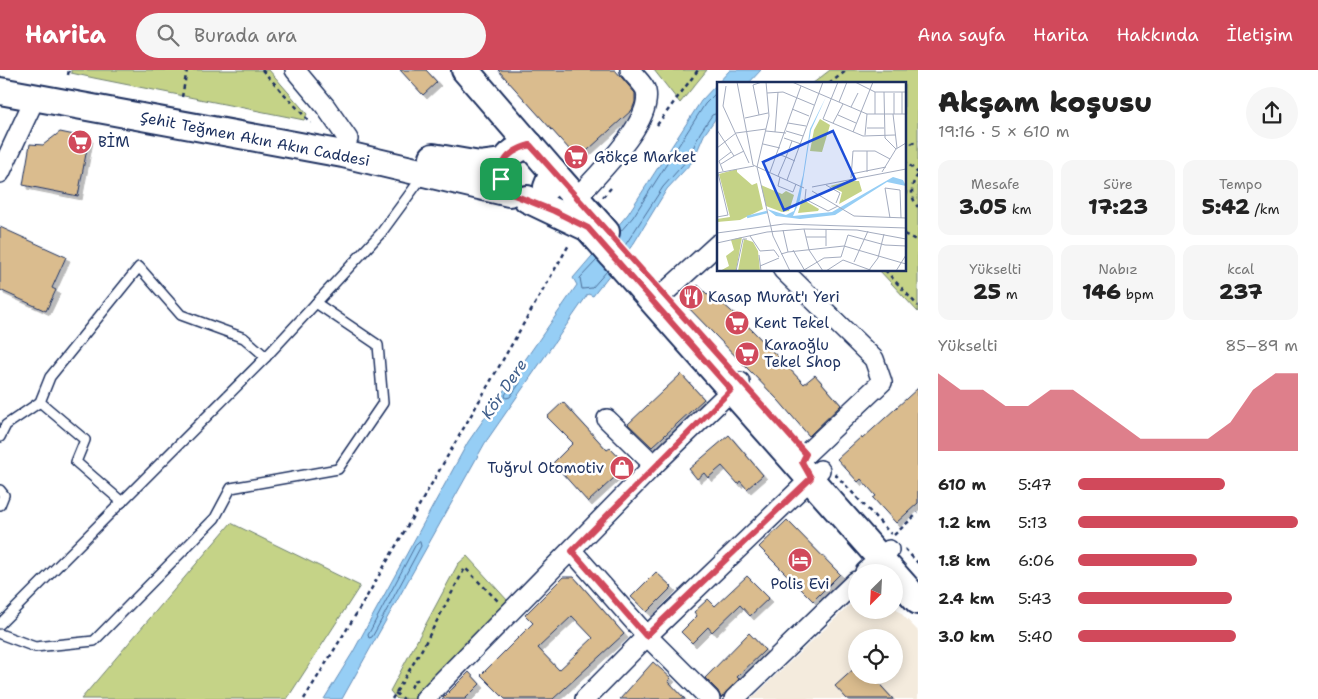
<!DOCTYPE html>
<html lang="tr">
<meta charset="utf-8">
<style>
body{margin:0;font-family:"Shantell Sans",sans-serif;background:#f6f6f6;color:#222;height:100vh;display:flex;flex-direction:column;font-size:19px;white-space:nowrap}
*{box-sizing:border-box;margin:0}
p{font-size:16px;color:#767676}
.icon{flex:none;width:28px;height:28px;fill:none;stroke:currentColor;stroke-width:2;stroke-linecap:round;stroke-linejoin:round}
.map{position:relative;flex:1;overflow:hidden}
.panel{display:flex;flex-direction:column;background:#fff;width:400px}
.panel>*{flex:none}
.needle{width:32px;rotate:204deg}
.controls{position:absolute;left:848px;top:494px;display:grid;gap:10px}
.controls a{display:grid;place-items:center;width:55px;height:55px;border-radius:50%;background:#fff;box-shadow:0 2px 12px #0003;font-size:25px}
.pin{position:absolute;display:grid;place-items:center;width:42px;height:42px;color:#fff;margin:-21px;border-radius:10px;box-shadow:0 2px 8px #0006}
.round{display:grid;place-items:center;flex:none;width:52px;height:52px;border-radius:26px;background:#f6f6f6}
.headline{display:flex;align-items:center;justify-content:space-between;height:85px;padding:0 20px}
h1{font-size:28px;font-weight:800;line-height:38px}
.metrics{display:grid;grid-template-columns:repeat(3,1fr);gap:8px;height:85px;padding:5px 20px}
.metrics div{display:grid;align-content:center;border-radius:12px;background:#f6f6f6;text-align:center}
.metrics b{font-size:21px;font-weight:800}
.metrics small{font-size:14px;font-weight:400}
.metrics p{font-size:14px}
.chart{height:140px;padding:10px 20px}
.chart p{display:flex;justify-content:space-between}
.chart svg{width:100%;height:90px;margin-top:5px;fill:#d1495b;opacity:.7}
ul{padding:0 20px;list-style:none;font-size:16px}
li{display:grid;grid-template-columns:80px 60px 1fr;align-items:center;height:38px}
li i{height:12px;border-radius:6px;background:#d1495b}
header{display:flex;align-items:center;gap:30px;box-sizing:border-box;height:70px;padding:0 25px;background:#d1495b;color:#fff}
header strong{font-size:24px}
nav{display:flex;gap:28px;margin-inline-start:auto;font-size:18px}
.search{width:350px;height:45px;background:#f6f6f6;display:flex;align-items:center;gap:12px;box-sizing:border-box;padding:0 18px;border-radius:28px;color:#767676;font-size:19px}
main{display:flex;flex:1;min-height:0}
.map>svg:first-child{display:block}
</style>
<header>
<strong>Harita</strong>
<div class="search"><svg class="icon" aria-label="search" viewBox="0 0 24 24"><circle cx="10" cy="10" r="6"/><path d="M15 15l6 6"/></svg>Burada ara</div>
<nav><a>Ana sayfa</a><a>Harita</a><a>Hakkında</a><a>İletişim</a></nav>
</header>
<main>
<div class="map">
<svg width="918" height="629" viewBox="0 0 918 629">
<defs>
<filter id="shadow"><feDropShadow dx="4" dy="4" stdDeviation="0" flood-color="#0004"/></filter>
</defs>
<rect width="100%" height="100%" fill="#fff"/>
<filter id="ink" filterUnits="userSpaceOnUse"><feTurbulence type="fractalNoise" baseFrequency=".02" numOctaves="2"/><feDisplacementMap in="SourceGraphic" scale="10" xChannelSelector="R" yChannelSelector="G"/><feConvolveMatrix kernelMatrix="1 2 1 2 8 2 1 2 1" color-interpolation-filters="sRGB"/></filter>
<g filter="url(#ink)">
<path fill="#f4ebdd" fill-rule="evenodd" d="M856 529V540H894V536L918 561V629H751ZM856 568H894V605H856Z"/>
<g fill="#c5d387" stroke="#708172">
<polygon points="71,0 269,0 307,44 304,50 94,8 71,3"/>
<polygon points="654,0 707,0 680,33"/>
<polygon points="830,0 918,0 918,242 879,200 904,200 904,14 812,14"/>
<polygon points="231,453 360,516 287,629 81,629"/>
<polygon points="467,486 508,531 414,629 397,629 390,621 458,494"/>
</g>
<polygon fill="#96cef5" stroke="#658eb9" points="730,0 761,0 748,14 718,14 718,45 704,65 693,91 667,119 634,173 593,226 588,224 485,373 342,629 324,629 353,582 468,372 577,215 573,208 628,144 701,31"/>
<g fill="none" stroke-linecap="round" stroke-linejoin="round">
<g stroke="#4c6f9a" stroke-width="1">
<polyline points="620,162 633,147 705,34 718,21"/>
<polyline points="624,177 663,117 688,89 700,63 712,45 718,43"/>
<polyline points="597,190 580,208 582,219 592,218 607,201"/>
<polygon points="519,309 520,313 510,327 506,328 505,325 516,309"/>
<polygon points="420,472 421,476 376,560 372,567 369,568 368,565 415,476"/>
</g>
</g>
<g fill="#dabc8e" stroke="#1b2f5e" fill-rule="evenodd" filter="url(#shadow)">
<polygon points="400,0 426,0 437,12 423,25"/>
<polygon points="498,0 615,0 635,23 635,32 632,40 578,89"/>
<polygon points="60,62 89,68 78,126 23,115 30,74 43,75"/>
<polygon points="0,157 66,187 52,218 56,220 46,241 0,220"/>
<polygon points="698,215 717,234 720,231 752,260 804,314 815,305 841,335 809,366 779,331 682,231"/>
<polygon points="681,304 704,329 652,377 628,354"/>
<polygon points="918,318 918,433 896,453 873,428 876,426 861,409 858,412 837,389 861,367 862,369"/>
<polygon points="563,332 607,380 610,378 627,396 588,432 553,393 573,373 547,347"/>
<polygon points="729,365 763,405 747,419 740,411 738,414 722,396 708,408 704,403 697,409 689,399"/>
<polygon points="787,450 840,504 813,531 759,477"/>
<polygon points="656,502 672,517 647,542 631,527"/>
<polygon points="747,506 769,528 750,546 740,535 712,562 708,557 692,573 681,562 697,546 694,542 708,529 715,536"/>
<path d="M563 507H574L624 564 553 629H505L481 605 533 553 525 545ZM572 546 593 568 559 600 538 578Z"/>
<polygon points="749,563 765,580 737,607 739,609 721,628 718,621 705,608"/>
<polygon points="653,592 671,608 668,611 685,629 620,629"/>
<polygon points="856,597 856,605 871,605 893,629 847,629 835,616"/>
<polygon points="469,602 480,614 465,629 442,629"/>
</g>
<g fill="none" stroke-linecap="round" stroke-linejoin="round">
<defs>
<g id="lane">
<polyline points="40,332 85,370 76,392 122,432"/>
<polyline points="0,367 6,355 40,332 50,307 139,197 181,245 244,268 266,287"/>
<polyline points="0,420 4,425 0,435"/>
<polyline points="0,554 266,287 381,163 417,114 419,105"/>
<polyline points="0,564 35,577 94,571 215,448 231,418 338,399 383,333 378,275 316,233"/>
</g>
<g id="street">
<polyline points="295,0 325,36 348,69"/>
<polyline points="0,103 35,28"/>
<path d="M577 128C596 105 653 53 646 21 644 14 634 6 630 0"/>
<polyline points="783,200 874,289 882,312 806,384"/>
<polyline points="662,225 718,174"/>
<polyline points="607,349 654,395"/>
<polyline points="572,481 647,566 585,629"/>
<polyline points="865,502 889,480"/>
<polyline points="425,629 654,395 740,312"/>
<polyline points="710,629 647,566 820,400"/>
<polyline points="734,629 856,511"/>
</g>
<g id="secondary">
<polyline points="465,0 553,102 547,117"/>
<polyline points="0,21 343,84 509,123"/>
<polyline points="433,87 480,95 504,92"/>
<polyline points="553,102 606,162"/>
<path d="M501 109C502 89 511 80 530 75"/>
<polyline points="527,129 588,158 918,531"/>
</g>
</defs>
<use href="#lane" stroke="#1b2f5e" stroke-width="12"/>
<use href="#street" stroke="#1b2f5e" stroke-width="22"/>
<use href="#secondary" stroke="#1b2f5e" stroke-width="30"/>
<g stroke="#1b2f5e" stroke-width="2.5" stroke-dasharray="4 4" stroke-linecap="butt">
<polyline points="262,0 311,53"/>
<polyline points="68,5 69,0"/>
<polyline points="829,14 847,0"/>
<polyline points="182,27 187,0"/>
<polyline points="657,55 698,0"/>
<polyline points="904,78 918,70"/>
<polyline points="904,90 918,103"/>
<path d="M918 105C910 115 910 127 918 137"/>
<polyline points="904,123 912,123"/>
<polyline points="603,127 611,118"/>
<polyline points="904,164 918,171"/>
<polyline points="885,200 918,236"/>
<polyline points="835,404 891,464"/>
<polyline points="894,465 918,443"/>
<polyline points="905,479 918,493"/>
<polyline points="411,618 414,611 420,609"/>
<polyline points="395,623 404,629"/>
<polyline points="304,629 366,528 570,173"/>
<polyline points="392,629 422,579 465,498 499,532"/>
</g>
<use href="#lane" stroke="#fff" stroke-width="9"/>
<use href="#street" stroke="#fff" stroke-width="19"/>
<use href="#secondary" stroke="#fff" stroke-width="26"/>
</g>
</g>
<g fill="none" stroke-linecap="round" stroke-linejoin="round" filter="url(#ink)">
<defs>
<path id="route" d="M530 75 806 384 802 392 811 408 646 566 572 481 731 320 588 158 554 141 509 123C495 98 502 83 530 75Z"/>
</defs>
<use href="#route" stroke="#fff" stroke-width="10"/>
<use href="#route" stroke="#d1495b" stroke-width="6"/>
</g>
<defs>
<symbol id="supermarket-disc" viewBox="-11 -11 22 22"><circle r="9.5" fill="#d1495b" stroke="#fff"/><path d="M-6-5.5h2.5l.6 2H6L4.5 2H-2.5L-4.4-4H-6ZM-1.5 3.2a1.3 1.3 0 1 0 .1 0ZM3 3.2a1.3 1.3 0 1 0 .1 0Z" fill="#fff"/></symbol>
<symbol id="restaurant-disc" viewBox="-11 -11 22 22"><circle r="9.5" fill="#d1495b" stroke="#fff"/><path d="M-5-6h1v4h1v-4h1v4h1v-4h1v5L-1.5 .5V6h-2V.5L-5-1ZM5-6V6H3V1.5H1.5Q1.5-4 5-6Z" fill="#fff"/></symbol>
<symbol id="shop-disc" viewBox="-11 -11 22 22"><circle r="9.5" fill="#d1495b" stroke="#fff"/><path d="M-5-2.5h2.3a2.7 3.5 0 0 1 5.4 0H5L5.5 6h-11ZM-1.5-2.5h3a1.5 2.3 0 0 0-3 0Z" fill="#fff"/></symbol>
<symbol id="hotel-disc" viewBox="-11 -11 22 22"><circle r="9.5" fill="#d1495b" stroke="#fff"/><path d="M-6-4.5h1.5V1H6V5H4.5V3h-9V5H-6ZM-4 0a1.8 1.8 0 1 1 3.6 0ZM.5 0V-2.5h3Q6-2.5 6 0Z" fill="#fff"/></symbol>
</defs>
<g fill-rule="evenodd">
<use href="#supermarket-disc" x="66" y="58" width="28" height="28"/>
<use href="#supermarket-disc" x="562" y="73" width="28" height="28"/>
<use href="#restaurant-disc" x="677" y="213" width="28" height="28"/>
<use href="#supermarket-disc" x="723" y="239" width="28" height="28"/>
<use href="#supermarket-disc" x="733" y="270" width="28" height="28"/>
<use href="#shop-disc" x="608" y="384" width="28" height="28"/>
<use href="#hotel-disc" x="786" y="476" width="28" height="28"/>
</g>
<g text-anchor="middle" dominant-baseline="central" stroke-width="5" stroke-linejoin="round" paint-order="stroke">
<g font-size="15" fill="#1b2f5e" stroke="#fff">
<text transform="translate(255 69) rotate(11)">Şehit Teğmen Akın Akın Caddesi</text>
</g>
<g font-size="15" fill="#1b2f5e" stroke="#fff" text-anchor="start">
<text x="98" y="72">BİM</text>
<text x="594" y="87">Gökçe Market</text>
<text x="708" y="227">Kasap Murat'ı Yeri</text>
<text x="754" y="253">Kent Tekel</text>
<text x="764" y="275">Karaoğlu<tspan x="764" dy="17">Tekel Shop</tspan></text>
<text x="604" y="398" text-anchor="end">Tuğrul Otomotiv</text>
<text x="800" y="514" text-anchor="middle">Polis Evi</text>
</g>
<g font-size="16" font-style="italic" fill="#405f8b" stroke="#fff">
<text transform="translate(504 319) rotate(-56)">Kör Dere</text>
</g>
</g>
<g transform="translate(717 12)">
<rect width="189" height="189" fill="#fff"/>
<path d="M103 37 113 43 105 70 93 69 97 48ZM20 87V90L35 103 40 101 46 127 23 138 0 140V137L13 135 2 92ZM132 99H142L145 109 122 122 125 110 113 104ZM44 103 65 112 69 109 77 113 72 129 65 130 49 124ZM85 117 102 127 101 129 81 131ZM25 155 19 189H3L12 184 9 174 17 168 14 158ZM27 157 36 160 41 169 43 189H21Z" fill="#c5d387"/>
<path d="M109 15 94 48 83 118 76 134 115 130 176 95 186 98 189 104 170 100 118 133 83 137 59 134 50 127 69 133 77 129 86 93 93 47Z" fill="#96cef5"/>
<path fill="none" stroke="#96cef5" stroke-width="2.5" d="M30 135 50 130"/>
<path fill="none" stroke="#a4acbf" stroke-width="1" d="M20 0 36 83 87 106M75 0 150 32H189M121 0 106 37 146 54 178 53M138 0 158 10H189M9 4 6 24 32 81M167 10 168 56 179 67M185 10V32M50 11 66 10 97 23M177 11V32M122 20 130 0M134 25 141 11M75 27 92 34M158 32V10M176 32 180 66M42 33 36 3 45 0M121 33 139 41M28 36 51 31M71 41 89 44M116 41 126 22M150 46H167M0 48 17 74 27 69M49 49 69 51M69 49 86 54M58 50 61 10M136 50 156 0M148 53 150 32M67 56 84 62M75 59 69 75 78 79M46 62 63 66M0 66 19 51 49 47M150 69V90M61 72 69 75 61 94M4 82 17 74M40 85 56 154 73 189M40 85 52 34 49 0M6 89 2 79 14 70M53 90 84 4M165 90 179 67 189 61M0 91 37 84M134 92 169 85M63 95 61 104 76 110 79 102M134 96 136 69H158L173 77M70 98 106 0M109 103 123 111 119 121M95 105 189 87M89 107 88 117 111 129 121 124M95 109 137 134 189 136M0 135 11 133 1 91M173 136 168 106 183 108 184 136M87 147 92 168 106 189M109 147V164M0 151 67 142 189 146M33 154 43 169 57 168 62 175M89 155H109M0 161 50 150 87 147 140 148 189 157M76 168 88 189M71 170 127 164 189 182M64 172 71 170 66 148M42 173 44 189M124 175 131 153 168 163 189 164M137 180 151 149M43 184 62 176M87 188 107 176 124 175M152 188 161 176 167 152M19 189 26 157H30M109 189 126 178 156 189M179 189 189 173"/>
<path fill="#1d4ed8" fill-opacity="0.15" stroke="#1d4ed8" stroke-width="2.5" d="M116 49 138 97 67 128 46 80Z"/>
<rect width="189" height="189" fill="none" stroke="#1b2f5e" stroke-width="2.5"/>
</g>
</svg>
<div class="controls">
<a><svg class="needle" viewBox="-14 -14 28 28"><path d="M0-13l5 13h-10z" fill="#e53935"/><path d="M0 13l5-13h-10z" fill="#767676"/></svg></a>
<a><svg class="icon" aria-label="locate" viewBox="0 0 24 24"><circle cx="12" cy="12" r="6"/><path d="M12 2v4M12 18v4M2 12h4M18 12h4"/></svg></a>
</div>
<div class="pin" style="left:501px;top:109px;background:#1e9e55"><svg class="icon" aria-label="arrive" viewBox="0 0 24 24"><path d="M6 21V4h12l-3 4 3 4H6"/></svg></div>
</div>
<section class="panel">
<div class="headline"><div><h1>Akşam koşusu</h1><p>19:16 · 5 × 610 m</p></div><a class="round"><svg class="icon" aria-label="share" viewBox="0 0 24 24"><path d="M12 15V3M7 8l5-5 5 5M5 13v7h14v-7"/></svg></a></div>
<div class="metrics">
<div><p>Mesafe</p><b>3.05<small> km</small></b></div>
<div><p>Süre</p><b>17:23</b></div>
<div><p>Tempo</p><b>5:42<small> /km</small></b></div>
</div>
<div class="metrics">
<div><p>Yükselti</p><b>25<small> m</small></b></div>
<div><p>Nabız</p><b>146<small> bpm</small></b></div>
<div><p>kcal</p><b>237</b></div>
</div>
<div class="chart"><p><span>Yükselti</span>85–89 m</p>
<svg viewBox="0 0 160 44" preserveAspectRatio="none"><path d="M0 44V6L10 14L20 14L30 22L40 22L50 14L60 14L70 22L80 30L90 38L100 38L110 38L120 38L130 30L140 14L150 6L160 6V44z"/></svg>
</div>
<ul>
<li><b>610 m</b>5:47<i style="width:67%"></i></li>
<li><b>1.2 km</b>5:13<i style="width:100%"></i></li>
<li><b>1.8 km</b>6:06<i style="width:54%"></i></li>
<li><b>2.4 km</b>5:43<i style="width:70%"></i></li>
<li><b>3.0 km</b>5:40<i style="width:72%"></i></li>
</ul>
</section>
</main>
